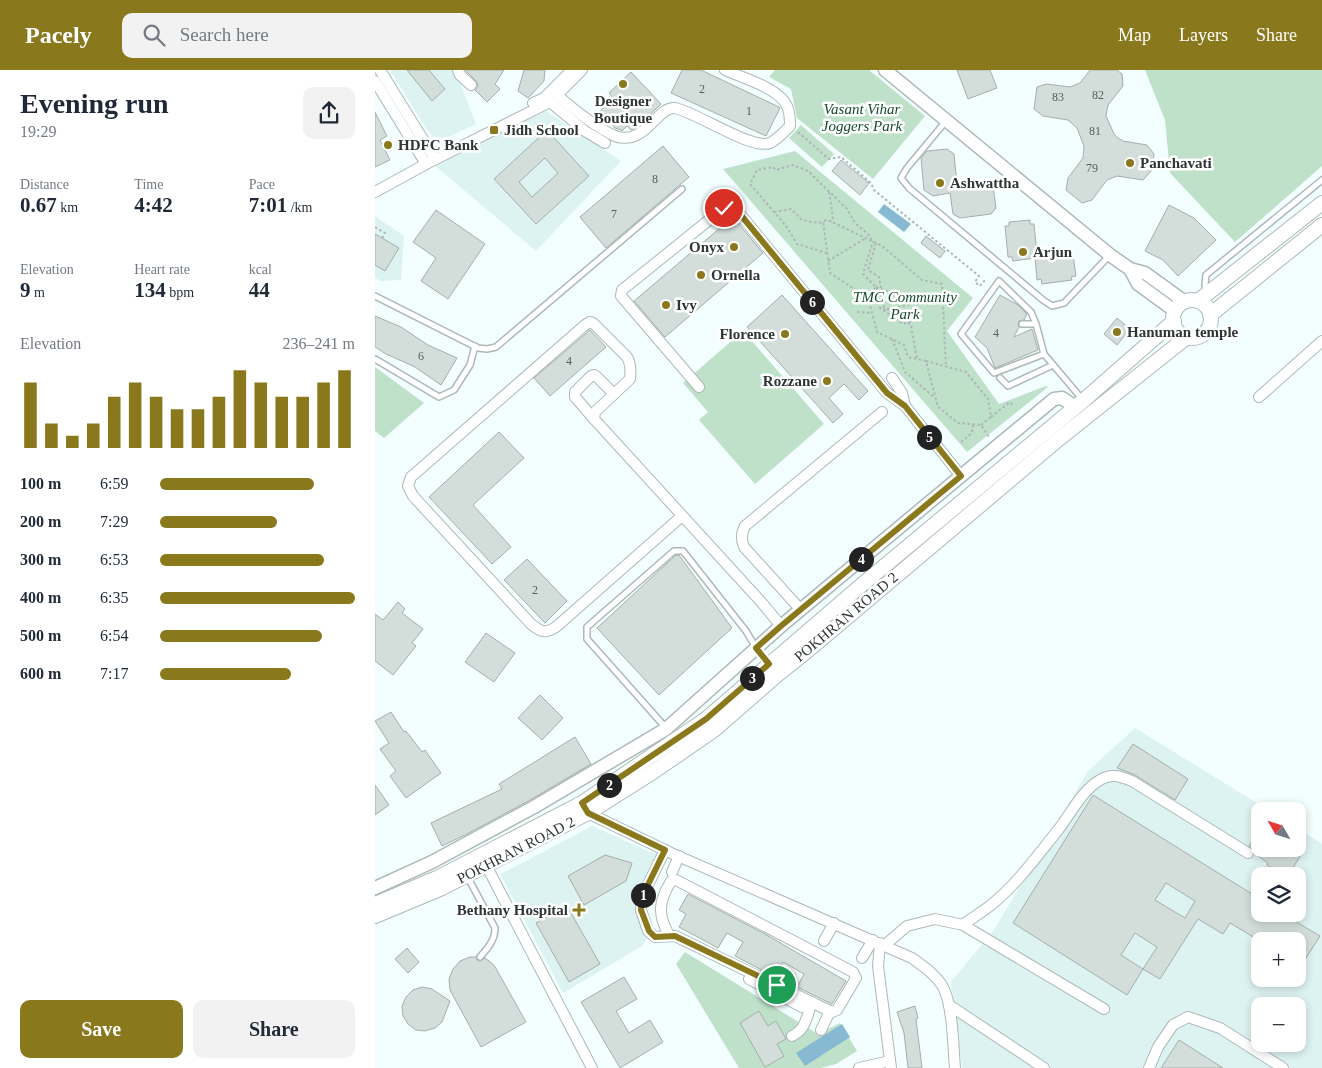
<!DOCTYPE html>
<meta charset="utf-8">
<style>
body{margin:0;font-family:Georgia,serif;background:#f2f2f3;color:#1f2937;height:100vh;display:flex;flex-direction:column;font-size:19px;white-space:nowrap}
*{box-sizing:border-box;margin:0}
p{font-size:16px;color:#747a83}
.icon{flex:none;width:28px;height:28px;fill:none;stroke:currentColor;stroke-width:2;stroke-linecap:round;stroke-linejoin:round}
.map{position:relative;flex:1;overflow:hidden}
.panel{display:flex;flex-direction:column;background:#fff;width:375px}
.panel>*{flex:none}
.needle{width:32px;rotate:309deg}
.tools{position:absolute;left:876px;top:732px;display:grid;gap:10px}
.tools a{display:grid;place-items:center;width:55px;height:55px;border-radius:10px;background:#fff;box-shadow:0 2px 8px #0003;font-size:25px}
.pin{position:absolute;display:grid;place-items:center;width:42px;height:42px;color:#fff;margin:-21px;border:2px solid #fff;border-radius:50%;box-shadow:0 1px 5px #0007}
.km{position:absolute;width:25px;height:25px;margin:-12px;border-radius:50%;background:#222;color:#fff;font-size:14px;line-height:25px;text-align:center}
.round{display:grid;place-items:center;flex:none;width:52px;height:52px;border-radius:10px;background:#f2f2f3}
.summary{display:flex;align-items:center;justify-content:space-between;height:85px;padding:0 20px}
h1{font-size:28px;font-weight:800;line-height:38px}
.stats{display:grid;grid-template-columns:repeat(3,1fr);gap:8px;height:85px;padding:5px 20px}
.stats div{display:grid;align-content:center}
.stats b{font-size:21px;font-weight:800}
.stats small{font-size:14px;font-weight:400}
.stats p{font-size:14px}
.chart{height:140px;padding:10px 20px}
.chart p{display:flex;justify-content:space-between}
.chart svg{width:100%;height:90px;margin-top:5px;stroke:#89781c;stroke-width:6}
.cta{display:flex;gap:10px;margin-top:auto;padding:10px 20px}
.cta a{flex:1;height:58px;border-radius:10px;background:#89781c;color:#fff;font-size:20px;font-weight:800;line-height:58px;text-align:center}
.cta a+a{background:#f2f2f3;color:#1f2937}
ul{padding:0 20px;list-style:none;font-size:16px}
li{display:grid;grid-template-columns:80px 60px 1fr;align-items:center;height:38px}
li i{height:12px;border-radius:6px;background:#89781c}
header{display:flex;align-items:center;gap:30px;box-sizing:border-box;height:70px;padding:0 25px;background:#89781c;color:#fff}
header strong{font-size:24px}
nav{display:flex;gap:28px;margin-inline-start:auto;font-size:18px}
.search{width:350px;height:45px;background:#f2f2f3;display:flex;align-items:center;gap:12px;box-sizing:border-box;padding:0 18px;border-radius:10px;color:#747a83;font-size:19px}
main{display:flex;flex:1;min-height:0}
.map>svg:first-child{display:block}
</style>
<header>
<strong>Pacely</strong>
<div class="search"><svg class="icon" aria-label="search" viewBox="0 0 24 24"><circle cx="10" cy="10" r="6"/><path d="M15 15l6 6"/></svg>Search here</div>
<nav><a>Map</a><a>Layers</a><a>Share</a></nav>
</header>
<main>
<section class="panel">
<div class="summary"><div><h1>Evening run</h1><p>19:29</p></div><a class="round"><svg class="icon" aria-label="share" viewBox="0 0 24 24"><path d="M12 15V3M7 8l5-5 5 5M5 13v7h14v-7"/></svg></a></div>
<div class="stats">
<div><p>Distance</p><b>0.67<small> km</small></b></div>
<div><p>Time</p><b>4:42</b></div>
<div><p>Pace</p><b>7:01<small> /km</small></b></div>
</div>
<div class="stats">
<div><p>Elevation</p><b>9<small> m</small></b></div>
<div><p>Heart rate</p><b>134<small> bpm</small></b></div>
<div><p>kcal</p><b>44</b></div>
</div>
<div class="chart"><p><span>Elevation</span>236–241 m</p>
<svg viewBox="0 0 160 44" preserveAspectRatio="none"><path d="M5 44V12M15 44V32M25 44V38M35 44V32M45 44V19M55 44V12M65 44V19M75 44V25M85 44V25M95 44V19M105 44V6M115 44V12M125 44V19M135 44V19M145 44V12M155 44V6"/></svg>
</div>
<ul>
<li><b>100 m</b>6:59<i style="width:79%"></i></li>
<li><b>200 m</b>7:29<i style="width:60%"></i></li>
<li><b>300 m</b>6:53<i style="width:84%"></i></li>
<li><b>400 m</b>6:35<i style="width:100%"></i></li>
<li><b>500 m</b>6:54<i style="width:83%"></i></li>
<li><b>600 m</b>7:17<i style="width:67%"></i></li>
</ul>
<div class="cta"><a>Save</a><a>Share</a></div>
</section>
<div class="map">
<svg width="947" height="998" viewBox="0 0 947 998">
<rect width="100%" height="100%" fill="#f2fffe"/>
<g fill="#ddf3f2" fill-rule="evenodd">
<polygon points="15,0 80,0 101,54 69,69 58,66 52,60"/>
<polygon points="171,41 246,91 161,181 59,95"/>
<polygon points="0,146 29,166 26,210 6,211 0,208"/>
<path d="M760 658 895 741H885V779H922L923 758 947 774V998H587L576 912 619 860 713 701ZM885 806H922V844H885ZM885 871H922V909H885ZM885 936H922V974H885Z"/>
<polygon points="217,756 282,785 262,821 262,835 270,859 272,868 267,876 188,923 125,804 172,780"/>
</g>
<g fill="#bfe0c9">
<polygon points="400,0 494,0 550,46 498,109 422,48 416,19 394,7"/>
<polygon points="770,0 947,0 947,96 860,172 795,103 790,50"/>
<polygon points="426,55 459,84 447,97 414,68"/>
<polygon points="420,81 598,228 572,261 624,334 671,316 673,317 592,382 348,99"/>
<polygon points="368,261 449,354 380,414 324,350 333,342 308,313"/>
<polygon points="0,297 49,333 9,368 0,361"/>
<polygon points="310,882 443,964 465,953 482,981 461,994 446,998 364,998 301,894"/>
</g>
<g fill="#87b9d3">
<polygon points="509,134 536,154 529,162 503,142"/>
<polygon points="467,954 475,967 430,996 421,983"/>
</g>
<g fill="#d3dedb" stroke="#a4afab" fill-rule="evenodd">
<polygon points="32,0 54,0 70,19 57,31"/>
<polygon points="90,0 129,0 120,14 125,19 112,32 100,20 103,16 102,12"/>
<polygon points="149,0 170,0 169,11 153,28 143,21"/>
<polygon points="307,0 326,0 404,37 405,38 391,66 296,23"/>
<polygon points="582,0 615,0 622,18 593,29"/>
<polygon points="715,0 742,0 747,4 748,16 733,35 731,46 739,64 743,68 748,71 772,75 779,84 777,100 768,110 742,106 732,110 717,130 707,133 691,120 693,108 708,88 709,76 702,58 693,50 668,46 659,39 662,17 671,14 695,17 705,13"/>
<polygon points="256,2 286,34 261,58 256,60 252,56 247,61 246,60 240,58 224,42 238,28 234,23"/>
<polygon points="0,42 12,66 5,70 15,90 0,97"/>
<path d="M172 60 214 106 161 154 119 109ZM170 88 183 103 157 127 144 112Z"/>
<polygon points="288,76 314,107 231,178 205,147"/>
<polygon points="572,79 579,84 582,114 612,111 618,116 621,138 616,144 585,148 578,144 575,123 558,126 549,120 546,88 552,81"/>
<polygon points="466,90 494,113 485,125 457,101"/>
<polygon points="794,135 819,148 841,170 803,206 788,190 770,181"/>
<polygon points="61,140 110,174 73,229 46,211 61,188 38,172"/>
<polygon points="358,147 388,183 290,267 259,231"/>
<polygon points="655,150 655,154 659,154 662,184 695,181 695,185 698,185 701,206 696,207 697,210 667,214 666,209 662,210 660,188 638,191 637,187 633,187 630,156 634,156 634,152"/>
<polygon points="0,164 24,178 10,201 0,195"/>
<polygon points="551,166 570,181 565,188 546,173"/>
<polygon points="407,225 493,321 484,330 469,314 454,328 468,344 458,353 372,257"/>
<polygon points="625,225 643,235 652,244 649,250 644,251 643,254 644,257 639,267 657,259 663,280 620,298 612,278 600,267"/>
<polygon points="0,246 26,257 53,275 82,288 66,315 40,297 11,284 0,277"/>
<polygon points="742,248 755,259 742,275 729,264"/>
<polygon points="215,260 231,277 175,326 159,308"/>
<polygon points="124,362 149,388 98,435 136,477 117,494 54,427"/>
<polygon points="301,485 304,485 357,558 284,625 222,558"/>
<polygon points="152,489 192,531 170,553 129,510"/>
<polygon points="23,532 30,539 27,543 48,559 37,573 41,576 18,605 0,591 0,544 8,550"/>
<polygon points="111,563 140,583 119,612 90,592"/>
<polygon points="165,625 188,648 167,670 143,648"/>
<polygon points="16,642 29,662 31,661 47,682 50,680 66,703 31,728 15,706 21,701 5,679 14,673 0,651"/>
<polygon points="200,667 216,694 155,730 92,764 67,776 56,753 127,719 124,714"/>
<polygon points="758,674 813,709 800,730 760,705 742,698"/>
<polygon points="0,715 14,735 0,745"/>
<path d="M718 725 885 829V844H908L945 866 922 902V871H885L855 853 848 864 823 849 785 909 768 899 752 925 638 853ZM791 813 820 831 810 848 780 830ZM760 863 782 877 768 899 746 885Z"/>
<polygon points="885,759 885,779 891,779 899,783 901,779 919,779 927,783 913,806 892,795 893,793 880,784 879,779 874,776"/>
<polygon points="230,785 257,793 251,811 209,835 193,806"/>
<polygon points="313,824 390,864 471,911 457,934 422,917 429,904 408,892 400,907 360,886 368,872 352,863 343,878 304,857 311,844 304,840"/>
<polygon points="192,836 225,894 194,912 161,853"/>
<polygon points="32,878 44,892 33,903 20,889"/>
<polygon points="95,887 101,887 102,890 105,891 110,888 119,895 151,952 106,977 75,920 74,909 78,899 85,891"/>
<polygon points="249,907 262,929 241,941 254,963 275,950 288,972 245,998 206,932"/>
<polygon points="47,917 57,919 75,931 67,952 60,958 50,961 41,960 33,954 28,946 27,936 31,927 38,920"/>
<polygon points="540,936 543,948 541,949 547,998 533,998 529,963 522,942"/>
<polygon points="384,941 393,956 401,951 411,969 402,974 409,986 390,997 365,953"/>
<polygon points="804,970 848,998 786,998"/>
</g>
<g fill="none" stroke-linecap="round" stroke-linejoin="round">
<defs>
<g id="service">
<polyline points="571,51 532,98 526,108 534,118 668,230 677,236 689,233 735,185"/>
<polyline points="831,221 830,215 831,205 947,110"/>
<polyline points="0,226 103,278 112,279 121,277 307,119"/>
<polyline points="647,254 661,254 669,284 707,329"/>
<polyline points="661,254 656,242 624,211 586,264 619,303 669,284"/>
<polyline points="0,289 64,327 79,320 95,295 100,276"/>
<polyline points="625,308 633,316 678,295"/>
<polyline points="291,658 212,569 212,557 299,481 308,481 371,561 381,578 393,593"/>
<path d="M92 806 120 858C120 870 113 878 105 887"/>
</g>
<g id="minor">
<polyline points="5,0 60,89"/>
<polyline points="83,0 85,5 96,15"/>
<polyline points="0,11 51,94"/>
<path d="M182 25C197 38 221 57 238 65 243 68 251 68 257 67 267 64 274 56 281 49 286 44 292 37 300 38 323 43 376 80 395 73 403 69 409 62 415 56 415 49 415 42 412 36 404 18 368 8 350 0"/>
<polyline points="175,32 210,61 230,73"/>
<polyline points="158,33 169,28 197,0"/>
<polyline points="0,122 51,94 175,32 207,0"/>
<polyline points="517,308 527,323 530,336"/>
<polyline points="324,317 246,226 247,220 349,138 360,138 512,323 530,336 586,406"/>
<polyline points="884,327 947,271"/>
<polyline points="219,349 200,327 200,322 216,306 219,305 222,307 239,324"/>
<path d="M307 446 181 557C170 564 166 562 156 554L38 426 33 416 36 407 210 255 215 252 218 253 252 287C256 294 256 301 255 309L220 342 219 349 388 534 406 556"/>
<path d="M426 540 369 477C366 469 366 464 370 456L507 342"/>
<path d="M211 740 213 743 296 783 537 888C548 896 561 905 568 917 578 936 578 976 580 998"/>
<path d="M290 780 267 827 266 840 273 861 280 867 300 866 457 942 462 940 481 908 478 902 301 810 296 811C284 831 282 844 294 865"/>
<polyline points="111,795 217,998"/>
<polyline points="297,802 304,786"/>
<path d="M588 855C597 848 607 842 616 835 642 814 662 786 683 760 695 745 707 720 725 710 736 703 745 706 757 711L873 783"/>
<polyline points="449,871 459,853"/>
<polyline points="505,873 503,896 516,998"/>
<polyline points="510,875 532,856 560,849 588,855 729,939"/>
<polyline points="487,888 498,870"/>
<polyline points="374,909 427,937"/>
<polyline points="574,935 669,998"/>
<polyline points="446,960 455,941"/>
<path d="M417 966C431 960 432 945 437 932"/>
<polyline points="484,998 515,991"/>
<polyline points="774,998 783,977 798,955 813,947 845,958 908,998"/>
</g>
<g id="tertiary">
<polyline points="510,0 735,185 755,199 763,214 800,241"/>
<polyline points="755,199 770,203 810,232"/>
<polyline points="0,818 57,792 159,737 291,659 406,556 586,406 679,329 687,328 700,337"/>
</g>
<g id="secondary">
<circle cx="817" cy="249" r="19"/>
<polyline points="823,231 947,133"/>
<polyline points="835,245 947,155"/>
<polyline points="0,834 62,808 207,733 331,649 489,513 709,330 799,251"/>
<polyline points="0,846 67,818 213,743 278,702 339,660 402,605 431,582 685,368 812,267"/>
</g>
</defs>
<use href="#service" stroke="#adb8b8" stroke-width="8"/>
<use href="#minor" stroke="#adb8b8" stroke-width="12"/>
<use href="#tertiary" stroke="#adb8b8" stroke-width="15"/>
<use href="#secondary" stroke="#adb8b8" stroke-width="16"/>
<g stroke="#adb7b7" stroke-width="2" stroke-dasharray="2.5 2.5" stroke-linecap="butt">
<polyline points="423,62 454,89 466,87 496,113 499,120 604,206 600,212 605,216 609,211 612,213"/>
<polyline points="454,122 458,148 456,152"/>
<polyline points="399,142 416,139 427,150 444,153 448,151"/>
<polyline points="0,157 10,163 7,168"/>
<polyline points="452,183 422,174 411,156 375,114 382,100 398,97 401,100 418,95 433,101 472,139 480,153 495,166 496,170"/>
<polyline points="453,191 491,168"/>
<polygon points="501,217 543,233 537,251 528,254 505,238"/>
<polyline points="493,228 501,217 488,204 498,171"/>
<polyline points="508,240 543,233"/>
<polyline points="482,242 497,243"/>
<polyline points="517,269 530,302 560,328"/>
<polyline points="551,291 533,287 529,275 502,262 493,228 455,203 448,151 453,150 507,176 547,210 567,214 571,297"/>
<polyline points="616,347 635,332 638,336"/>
<polyline points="606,355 616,347 613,329 591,302 551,291 563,337 583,353 606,355 614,367"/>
<polyline points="586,372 597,363 598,355"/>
</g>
<use href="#service" stroke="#fff" stroke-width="5"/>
<use href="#minor" stroke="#fff" stroke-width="10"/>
<use href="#tertiary" stroke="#fff" stroke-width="12"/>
<use href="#secondary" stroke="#fff" stroke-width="14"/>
<polyline stroke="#adb7b7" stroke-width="2" stroke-dasharray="2.5 2.5" stroke-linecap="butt" points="501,173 493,200 504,207 509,237 536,255 542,289"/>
</g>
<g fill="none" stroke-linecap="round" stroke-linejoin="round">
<defs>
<polyline id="route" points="349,138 360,138 512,323 530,336 586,406 406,556 381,578 394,594 331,649 207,733 213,743 290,780 267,827 266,840 274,861 280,867 300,866 402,915"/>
</defs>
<use href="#route" stroke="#fff" stroke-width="10"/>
<use href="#route" stroke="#89781c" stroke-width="6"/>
</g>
<g fill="#89781c" stroke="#fff" stroke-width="2">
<circle cx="248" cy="14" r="5"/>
<rect x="114" y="55" width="10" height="10" rx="2.5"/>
<circle cx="13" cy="75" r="5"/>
<circle cx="755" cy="93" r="5"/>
<circle cx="565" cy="113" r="5"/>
<circle cx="359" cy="177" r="5"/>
<circle cx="648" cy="182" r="5"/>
<circle cx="326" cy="205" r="5"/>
<circle cx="291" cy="235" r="5"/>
<circle cx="742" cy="262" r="5"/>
<circle cx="410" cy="264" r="5"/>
<circle cx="452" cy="311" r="5"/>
<path d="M201.5 832.5h5v5h5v5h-5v5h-5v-5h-5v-5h5z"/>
</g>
<g text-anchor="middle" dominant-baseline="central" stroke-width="5" stroke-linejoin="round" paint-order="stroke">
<g font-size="12" fill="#585e5e">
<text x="327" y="19">2</text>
<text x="723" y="25">82</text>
<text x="683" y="27">83</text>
<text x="374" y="41">1</text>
<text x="720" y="61">81</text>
<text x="717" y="98">79</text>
<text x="280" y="109">8</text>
<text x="239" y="144">7</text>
<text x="621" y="263">4</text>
<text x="46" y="286">6</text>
<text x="194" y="291">4</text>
<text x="160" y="520">2</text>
</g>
<g font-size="15" font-weight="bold" fill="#2f3434" stroke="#fff" text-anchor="start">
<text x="248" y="31" text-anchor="middle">Designer<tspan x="248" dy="17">Boutique</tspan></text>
<text x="129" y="60">Jidh School</text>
<text x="23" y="75">HDFC Bank</text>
<text x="765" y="93">Panchavati</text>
<text x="575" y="113">Ashwattha</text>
<text x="349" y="177" text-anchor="end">Onyx</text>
<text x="658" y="182">Arjun</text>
<text x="336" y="205">Ornella</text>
<text x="301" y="235">Ivy</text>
<text x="752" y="262">Hanuman temple</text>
<text x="400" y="264" text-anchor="end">Florence</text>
<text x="442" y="311" text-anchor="end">Rozzane</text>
<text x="193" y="840" text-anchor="end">Bethany Hospital</text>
</g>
<g font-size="15" font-style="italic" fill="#144a2c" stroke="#fff">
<text x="487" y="39">Vasant Vihar<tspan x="487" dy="17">Joggers Park</tspan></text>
<text x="530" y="227">TMC Community<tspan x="530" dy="17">Park</tspan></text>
</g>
<g font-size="15" fill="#2f3434" stroke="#fff">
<text transform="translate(471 547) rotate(-40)">POKHRAN ROAD 2</text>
<text transform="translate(141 780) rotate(-27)">POKHRAN ROAD 2</text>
</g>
</g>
</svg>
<div class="tools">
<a><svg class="needle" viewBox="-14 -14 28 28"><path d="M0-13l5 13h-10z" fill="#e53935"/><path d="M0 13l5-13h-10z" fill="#747a83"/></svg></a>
<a><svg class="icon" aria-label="layers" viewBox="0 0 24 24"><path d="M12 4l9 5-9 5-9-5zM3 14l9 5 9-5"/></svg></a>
<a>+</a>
<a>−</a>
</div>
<div class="pin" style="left:402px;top:915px;background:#1e9e55"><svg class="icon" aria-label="arrive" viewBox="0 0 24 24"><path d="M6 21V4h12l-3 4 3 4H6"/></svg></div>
<div class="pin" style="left:349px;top:138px;background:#d93025"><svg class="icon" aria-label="check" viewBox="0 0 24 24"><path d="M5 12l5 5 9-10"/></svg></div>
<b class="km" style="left:268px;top:825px">1</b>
<b class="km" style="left:234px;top:715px">2</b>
<b class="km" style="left:377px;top:608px">3</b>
<b class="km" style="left:486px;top:489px">4</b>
<b class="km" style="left:554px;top:367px">5</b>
<b class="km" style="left:437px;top:232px">6</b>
</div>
</main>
